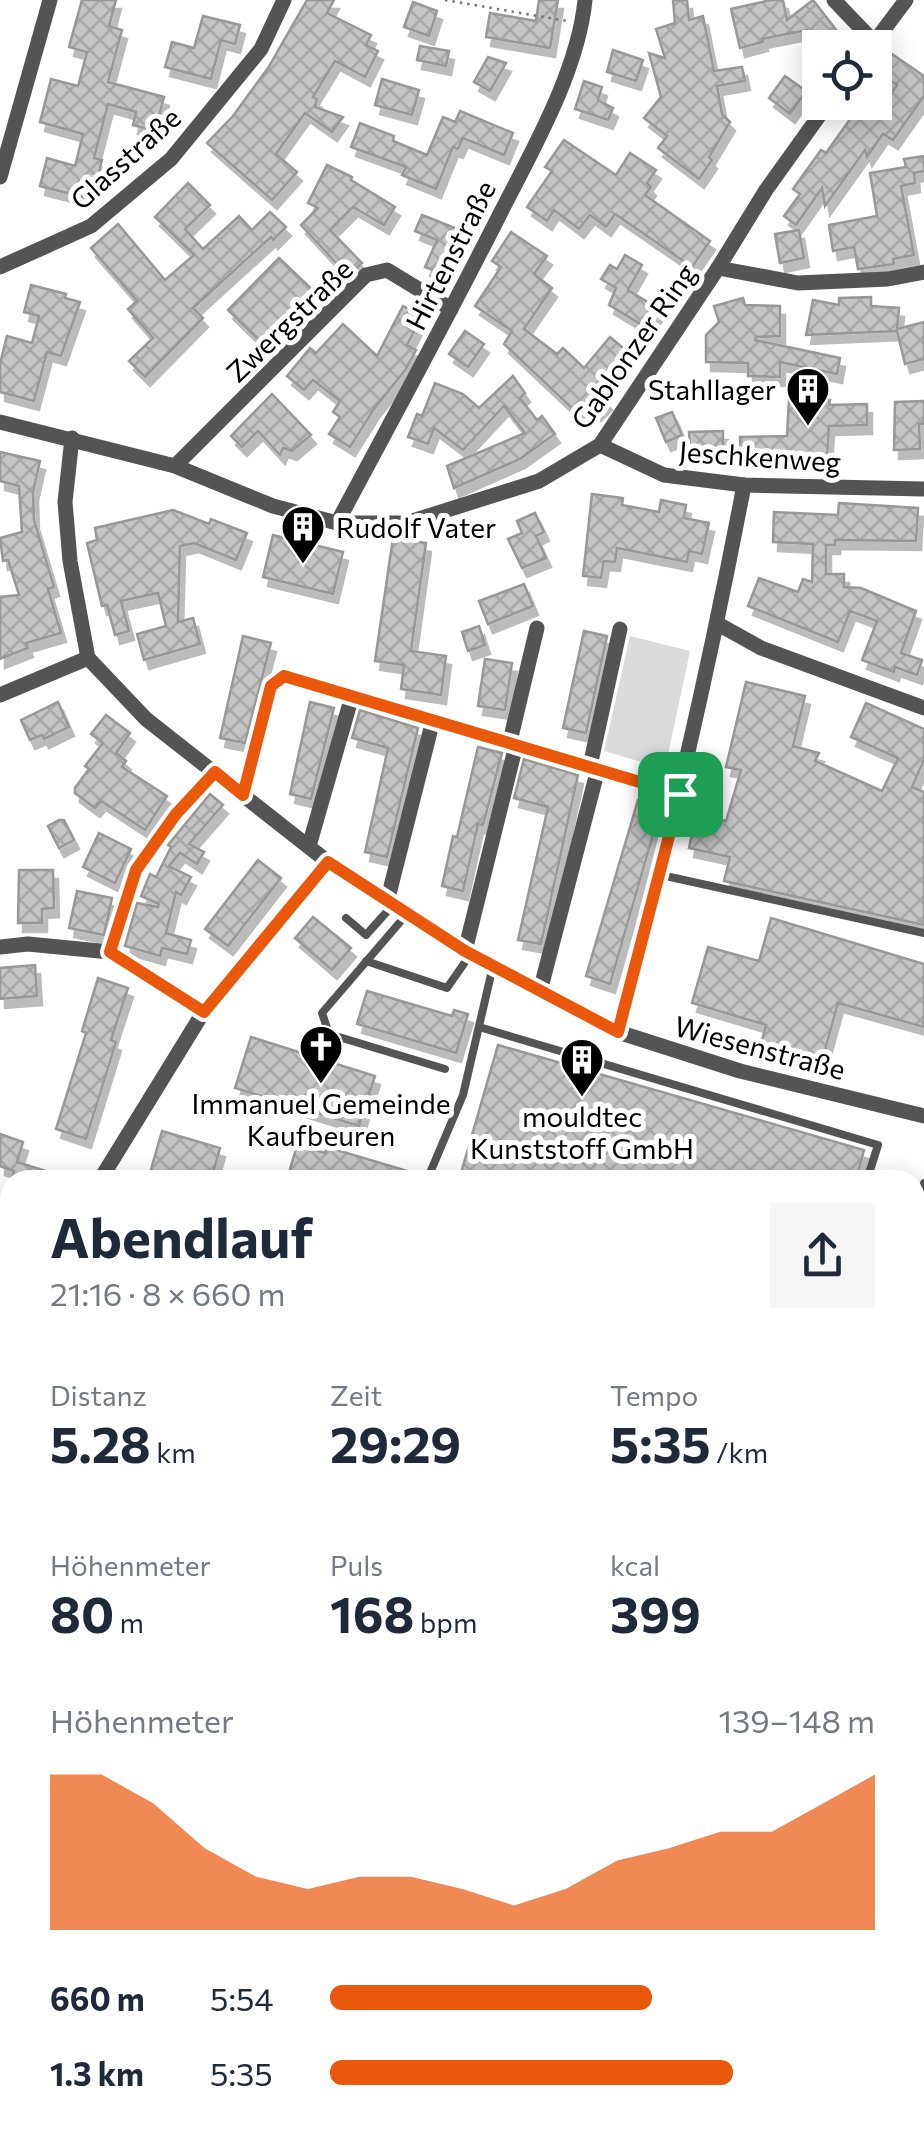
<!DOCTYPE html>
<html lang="de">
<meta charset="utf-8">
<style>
body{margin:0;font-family:Commissioner,sans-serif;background:#f6f6f7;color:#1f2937;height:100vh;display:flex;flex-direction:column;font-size:38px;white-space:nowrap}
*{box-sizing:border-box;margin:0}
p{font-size:32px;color:#747a83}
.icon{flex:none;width:55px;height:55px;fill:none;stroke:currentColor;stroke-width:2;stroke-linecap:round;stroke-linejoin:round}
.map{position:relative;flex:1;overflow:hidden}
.drawer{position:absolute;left:0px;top:1170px;width:925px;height:960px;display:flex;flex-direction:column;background:#fff;border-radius:30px 30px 0 0;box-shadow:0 5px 25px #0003}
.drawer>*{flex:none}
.tools{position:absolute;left:802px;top:30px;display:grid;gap:20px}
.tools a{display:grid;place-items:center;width:90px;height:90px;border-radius:0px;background:#fff;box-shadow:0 5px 25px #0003;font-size:50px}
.pin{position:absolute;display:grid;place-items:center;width:85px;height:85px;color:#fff;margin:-42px;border-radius:20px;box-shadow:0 5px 15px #0006}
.round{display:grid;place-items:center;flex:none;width:105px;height:105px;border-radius:0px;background:#f6f6f7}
.overview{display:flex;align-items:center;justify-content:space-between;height:170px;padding:0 50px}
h1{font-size:55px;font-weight:700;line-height:75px}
.stats{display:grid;grid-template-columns:repeat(3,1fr);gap:15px;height:170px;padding:10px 50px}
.stats div{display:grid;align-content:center}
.stats b{font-size:50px;font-weight:700}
.stats small{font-size:28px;font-weight:400}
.stats p{font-size:28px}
.chart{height:280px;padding:20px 50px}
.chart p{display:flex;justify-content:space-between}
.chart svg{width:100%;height:180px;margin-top:10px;fill:#ea580c;opacity:.7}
ul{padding:0 50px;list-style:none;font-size:32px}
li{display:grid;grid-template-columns:160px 120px 1fr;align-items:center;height:75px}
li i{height:25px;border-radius:12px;background:#ea580c}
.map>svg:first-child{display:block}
</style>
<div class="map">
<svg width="924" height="2130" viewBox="0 0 924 2130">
<defs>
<pattern id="forest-firs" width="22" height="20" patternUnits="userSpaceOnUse" patternTransform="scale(2.5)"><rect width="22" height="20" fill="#dbdbdb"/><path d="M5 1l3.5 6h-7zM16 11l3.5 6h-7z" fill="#bababa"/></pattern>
<pattern id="building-cross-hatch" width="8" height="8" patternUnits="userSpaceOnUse" patternTransform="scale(2.5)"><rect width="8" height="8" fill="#c4c4c4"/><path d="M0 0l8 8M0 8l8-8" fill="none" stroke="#a7a7a7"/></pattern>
<filter id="shadow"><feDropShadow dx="5" dy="9" stdDeviation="0" flood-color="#0004"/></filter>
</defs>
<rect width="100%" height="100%" fill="#fff"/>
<polygon fill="#dbdbdb" points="630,636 690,651 665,769 604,751"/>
<g fill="url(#forest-firs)">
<polygon points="924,1637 924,2130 513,2130 521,2120 915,2120 915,1649"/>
<polygon points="0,1942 10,1944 10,2120 483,2120 475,2130 0,2130"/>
</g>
<g fill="url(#building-cross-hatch)" stroke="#989898" stroke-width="2.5" filter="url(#shadow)">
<polygon points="82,0 116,0 109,26 122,30 108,82 164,97 155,131 133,125 136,112 108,104 94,158 102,160 96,183 87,181 82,197 40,186 47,158 75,166 83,134 40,122 51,79 78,86 87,52 69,47"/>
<polygon points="307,0 334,0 327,13 371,35 366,45 378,51 365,77 335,61 313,97 317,99 315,107 343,117 332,132 305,113 276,154 297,172 272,200 207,143 233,116 268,68"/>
<polygon points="539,0 558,0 550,48 486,37 490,13 536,21"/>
<polygon points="673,0 687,0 689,20 703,16 714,71 742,67 745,81 717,86 722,114 730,122 709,157 712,160 699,179 658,148 667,136 644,118 661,97 649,53 665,58 656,29 675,23"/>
<polygon points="771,0 783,0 787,20 813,0 837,31 819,45 807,30 762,39 763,42 740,48 731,9"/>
<polygon points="413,2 437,11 429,36 404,27"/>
<polygon points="203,16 240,25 235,44 221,40 211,79 165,67 172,42 194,48"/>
<polygon points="420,46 449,51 446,66 417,60"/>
<polygon points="613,50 643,60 636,81 607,72"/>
<polygon points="892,54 924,76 924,96 893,140 883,134 867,157 865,150 825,206 822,188 796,225 784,216 800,194 793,189 821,150 826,153 853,115 849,113 855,102 870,102 880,109 897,85 879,73"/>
<polygon points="488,57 506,63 490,91 474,82"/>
<polygon points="785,76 806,91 790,114 769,98"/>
<polygon points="382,79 419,90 412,115 375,105"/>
<polygon points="584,81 602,87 598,100 613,108 608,120 575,109"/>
<polygon points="460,111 513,133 504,155 463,138 458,149 453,147 436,189 402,175 406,167 351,147 360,123 394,136 393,141 427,155 443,117 455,122"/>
<polygon points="564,140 616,175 630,153 656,170 647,183 651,187 645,195 710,241 692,267 615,214 606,227 590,215 579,229 554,210 547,221 527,207 552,171 545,167"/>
<polygon points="924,156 924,171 914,173 915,183 901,186 914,255 893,259 894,264 858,269 854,247 833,251 829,225 877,216 870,173 906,167 904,159"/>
<polygon points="327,165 352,177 351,180 395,207 384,225 353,207 330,230 362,263 348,276 301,225 318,208 308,203"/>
<polygon points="188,183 210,205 185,229 203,249 239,216 252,230 270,212 286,227 273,240 271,237 193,308 203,318 145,377 129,361 153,338 128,309 137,301 91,248 118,224 165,280 194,255 155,217"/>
<polygon points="422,215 460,230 443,274 425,267 437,240 415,231"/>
<polygon points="799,230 804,258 780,263 775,234"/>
<polygon points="511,232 547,256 534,274 552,288 524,329 557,354 563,348 584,368 610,337 629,353 596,390 607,401 596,412 585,402 576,412 504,344 512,331 475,306 501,267 492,261"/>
<polygon points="625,255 642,265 628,290 659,309 647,328 609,305 616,288 601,279 610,265 617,269"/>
<polygon points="279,258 318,295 266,347 228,310"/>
<polygon points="31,285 66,294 65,298 80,302 61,356 47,352 34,401 0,392 0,364 7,336 32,343 39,316 24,312"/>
<polygon points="871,297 871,306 899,308 897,329 924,322 924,359 905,364 897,331 806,335 813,300 839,305 839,298"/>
<polygon points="743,298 745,305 780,306 780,336 756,337 755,340 840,358 837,374 780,362 780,377 748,376 748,363 706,362 706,335 719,322 714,306"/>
<polygon points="403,306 422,316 407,345 416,350 406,369 374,409 350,447 329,434 340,417 333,412 340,401 313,380 304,390 287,376 310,348 316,353 343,324 377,356"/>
<polygon points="465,331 484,344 468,367 449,354"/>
<polygon points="513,376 525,393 520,398 537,420 542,416 555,434 520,459 454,488 447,466 525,433 504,406 463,450 434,428 428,444 408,437 417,414 422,416 435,383 463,394 479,408"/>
<polygon points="272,394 311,435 292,451 283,448 280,455 258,431 242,447 231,436"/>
<polygon points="789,398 830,400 829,405 867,404 867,425 829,426 827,457 776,455 776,457 741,458 740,437 787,436"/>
<polygon points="924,401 924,424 919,424 920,449 894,450 895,402"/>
<polygon points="672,412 682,435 666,442 656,418"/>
<polygon points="723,431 723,447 690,447 689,432"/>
<polygon points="0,452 40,461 33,492 34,520 54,587 48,589 61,633 26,643 28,648 0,659 0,597 19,595 8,560 3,561 0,538 22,532 19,486 0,481"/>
<polygon points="592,494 623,498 622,505 659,512 661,500 686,505 684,518 709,523 702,554 689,551 687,562 617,548 615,562 604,561 601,578 583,576"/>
<polygon points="839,503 918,508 916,541 835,540 835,545 826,545 826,574 844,574 844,587 861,588 916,611 901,653 922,660 917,675 895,667 894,672 862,660 877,621 850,611 838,642 748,606 759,578 798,592 803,579 812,582 813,544 773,542 774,512 838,515"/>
<polygon points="173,510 209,524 211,519 247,533 236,560 194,543 180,546 178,622 193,618 200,644 144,660 137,634 166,626 158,593 121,601 129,631 115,635 107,605 102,606 87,543 97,540 95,528"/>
<polygon points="535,513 544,532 536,536 546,558 522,568 508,539 522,533 517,521"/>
<polygon points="273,535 343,552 333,594 263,577"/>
<polygon points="393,538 426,543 411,651 446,656 441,695 401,689 404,665 375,661"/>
<polygon points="524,584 533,606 488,624 479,601"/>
<polygon points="479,626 485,645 468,651 462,632"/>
<polygon points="584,631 607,636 586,733 563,728"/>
<polygon points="243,636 271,643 245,743 220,738"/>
<polygon points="485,659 512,663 505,710 478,706"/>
<polygon points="746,682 805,696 793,746 819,753 815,761 882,791 898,758 851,737 866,703 924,729 924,760 912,787 924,792 924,925 724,881 730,857 689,848 696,814 726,821 741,770 726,767"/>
<polygon points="58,702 69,727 44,739 42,735 30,740 21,720"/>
<polygon points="310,702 334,708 311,799 290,794"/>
<polygon points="360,710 418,728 387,857 365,852 388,748 352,738"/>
<polygon points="106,715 130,733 116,753 126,761 122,767 167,796 145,830 101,801 95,808 75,793 75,788 89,769 85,766 103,743 91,734"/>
<polygon points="478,747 502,753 483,825 478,824 463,891 442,886 453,836 457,837"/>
<polygon points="524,759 578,775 541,944 518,940 548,807 514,798"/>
<polygon points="210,794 223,805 189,844 204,852 197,864 180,853 169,866 191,877 181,895 176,892 166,933 191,940 187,954 162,948 160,956 125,946 137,903 158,907 159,904 141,896 150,874 156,877 171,847 168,845"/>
<polygon points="638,800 661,807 610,984 586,976"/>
<polygon points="59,820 64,820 74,840 59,848 48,826"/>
<polygon points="99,833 131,849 115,883 83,867"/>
<polygon points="258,860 281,878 228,946 205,929"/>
<polygon points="19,870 53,870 54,908 42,909 42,923 18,923"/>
<polygon points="77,891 112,898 104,935 69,928"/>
<polygon points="313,917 351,948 332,970 295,938"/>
<polygon points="771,918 924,964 924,1027 838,1003 822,1061 761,1044 766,1025 692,1003 708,947 759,961"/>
<polygon points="35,965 37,996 0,999 0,968"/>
<polygon points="98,978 128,988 111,1040 116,1042 86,1139 56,1129 86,1033 82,1031"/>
<polygon points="367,991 452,1016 454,1010 468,1014 456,1053 357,1024"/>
<polygon points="251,1037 375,1076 359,1126 235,1088"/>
<polygon points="498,1045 864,1150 856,1180 459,1180"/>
<polygon points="162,1131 220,1148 211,1180 148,1180"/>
<polygon points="0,1134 23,1142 17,1162 65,1177 64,1180 11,1180 14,1171 0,1166"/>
<polygon points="297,1145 325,1153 327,1147 421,1175 420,1180 336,1180 319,1175 317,1180 287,1180"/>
</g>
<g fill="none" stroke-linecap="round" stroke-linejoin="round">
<g stroke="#767676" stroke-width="2.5" stroke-dasharray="2.5 5" stroke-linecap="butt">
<polyline points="445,0 567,21"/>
<polyline points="915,1641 924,1630"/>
<polyline points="275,2120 280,2130"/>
<polyline points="480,2130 488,2120"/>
<polyline points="548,2130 556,2120"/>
</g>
<g stroke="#545454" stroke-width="8">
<polyline points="661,875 924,933"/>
<polyline points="407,914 322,1013 329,1034 445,1069"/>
<polyline points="346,918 366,935 392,906"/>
<polyline points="366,961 447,988 470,955"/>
<polyline points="479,1027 878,1145 867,1180"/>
<polyline points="427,1180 463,1095 493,966"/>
<polyline points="915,1210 924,1183"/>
<polyline points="915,1544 924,1547"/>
</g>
<g stroke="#545454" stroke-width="15">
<polyline points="834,0 874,42"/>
<polyline points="870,48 906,0"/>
<polyline points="0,177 50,0"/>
<polyline points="0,267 91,226 171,159 261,49 284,0"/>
<polyline points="718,268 798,283 888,279 924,272"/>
<polyline points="0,422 175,466 273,506 337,523 406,523 539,481 600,445 718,268 766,190 829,102"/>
<polyline points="72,438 65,502 70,561 88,658 146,719 328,862 387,902 465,951 618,1032 740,1071 924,1116"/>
<polyline points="600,445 664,475 744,485 924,489"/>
<polyline points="175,466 366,275 387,270 451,309"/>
<path d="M337 523C392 420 448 317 501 212 533 149 578 71 585 0"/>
<polyline points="718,624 761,648 924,708"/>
<polyline points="0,695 88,658"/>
<polyline points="510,741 537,628"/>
<polyline points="590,766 620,629"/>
<polyline points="243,795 271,686 284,676 680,794"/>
<polyline points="309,846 352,696"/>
<polyline points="387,902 433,720"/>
<polyline points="0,947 28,944 110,952 204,1011"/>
<polyline points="465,951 516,745"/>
<polyline points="110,952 136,870 176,814 215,773"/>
<polyline points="540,991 598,769"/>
<path d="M618 1032C667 851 709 669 744 485"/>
<polyline points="100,1180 204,1011 328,862"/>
<polyline points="0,1381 10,1356"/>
<polyline points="915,1611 924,1600"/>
<polyline points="0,1785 10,1787"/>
</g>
<polyline stroke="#212121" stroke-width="20" points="505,2130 513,2120"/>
</g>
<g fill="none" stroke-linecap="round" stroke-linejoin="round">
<defs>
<polygon id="route" points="284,676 680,794 618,1032 465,951 328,862 204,1012 110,952 136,870 176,814 215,772 243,795 271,686"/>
</defs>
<use href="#route" stroke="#fff" stroke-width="20"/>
<use href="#route" stroke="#ea580c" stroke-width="12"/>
</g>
<defs>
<symbol id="building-pin" viewBox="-11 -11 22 30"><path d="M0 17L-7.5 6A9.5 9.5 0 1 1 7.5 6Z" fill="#000" stroke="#fff"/><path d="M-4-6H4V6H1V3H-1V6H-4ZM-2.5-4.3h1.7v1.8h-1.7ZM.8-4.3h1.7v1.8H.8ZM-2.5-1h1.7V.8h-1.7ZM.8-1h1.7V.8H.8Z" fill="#fff"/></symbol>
<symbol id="church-pin" viewBox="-11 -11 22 30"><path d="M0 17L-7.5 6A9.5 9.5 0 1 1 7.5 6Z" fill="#000" stroke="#fff"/><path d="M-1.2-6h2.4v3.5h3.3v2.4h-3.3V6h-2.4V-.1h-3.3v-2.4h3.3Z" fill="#fff"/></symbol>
</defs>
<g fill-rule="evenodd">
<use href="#building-pin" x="783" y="364" width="50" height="68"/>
<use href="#building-pin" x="278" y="502" width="50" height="68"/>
<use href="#church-pin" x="296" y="1022" width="50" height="68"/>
<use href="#building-pin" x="557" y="1035" width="50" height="68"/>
</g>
<g text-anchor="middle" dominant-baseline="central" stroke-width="10" stroke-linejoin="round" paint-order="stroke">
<g font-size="28" fill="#000" stroke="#fff">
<text transform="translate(125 158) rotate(-42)">Glasstraße</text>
<text transform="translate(450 255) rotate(-63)">Hirtenstraße</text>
<text transform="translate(289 320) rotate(-44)">Zwergstraße</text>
<text transform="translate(633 346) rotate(-55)">Gablonzer Ring</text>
<text transform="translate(760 456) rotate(4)">Jeschkenweg</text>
<text transform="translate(760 1047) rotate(15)">Wiesenstraße</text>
</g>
<g font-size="28" fill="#000" stroke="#fff">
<text x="776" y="389" text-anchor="end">Stahllager</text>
<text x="336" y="527" text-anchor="start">Rudolf Vater</text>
<text x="321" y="1103">Immanuel Gemeinde<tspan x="321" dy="32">Kaufbeuren</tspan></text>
<text x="582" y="1116">mouldtec<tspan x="582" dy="32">Kunststoff GmbH</tspan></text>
</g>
</g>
</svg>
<div class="tools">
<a><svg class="icon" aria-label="locate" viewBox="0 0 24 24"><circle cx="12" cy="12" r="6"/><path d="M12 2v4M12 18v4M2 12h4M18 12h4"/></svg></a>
</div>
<div class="pin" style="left:680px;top:794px;background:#1e9e55"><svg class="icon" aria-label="arrive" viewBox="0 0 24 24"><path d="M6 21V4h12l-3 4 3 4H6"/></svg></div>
<section class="drawer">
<div class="overview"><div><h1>Abendlauf</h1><p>21:16 · 8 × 660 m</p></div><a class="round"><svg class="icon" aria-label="share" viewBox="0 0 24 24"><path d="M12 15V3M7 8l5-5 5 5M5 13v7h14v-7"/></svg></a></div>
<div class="stats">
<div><p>Distanz</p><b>5.28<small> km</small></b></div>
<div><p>Zeit</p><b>29:29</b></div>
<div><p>Tempo</p><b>5:35<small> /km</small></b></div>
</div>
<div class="stats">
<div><p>Höhenmeter</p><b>80<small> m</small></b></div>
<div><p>Puls</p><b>168<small> bpm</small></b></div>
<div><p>kcal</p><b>399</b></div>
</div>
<div class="chart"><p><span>Höhenmeter</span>139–148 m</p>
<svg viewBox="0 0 160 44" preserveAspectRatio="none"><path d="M0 44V6L10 6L20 13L30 24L40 31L50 34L60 31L70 31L80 34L90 38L100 34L110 27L120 24L130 20L140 20L150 13L160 6V44z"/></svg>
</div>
<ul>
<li><b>660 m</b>5:54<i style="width:59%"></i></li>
<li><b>1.3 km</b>5:35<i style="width:74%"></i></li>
</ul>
</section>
</div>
